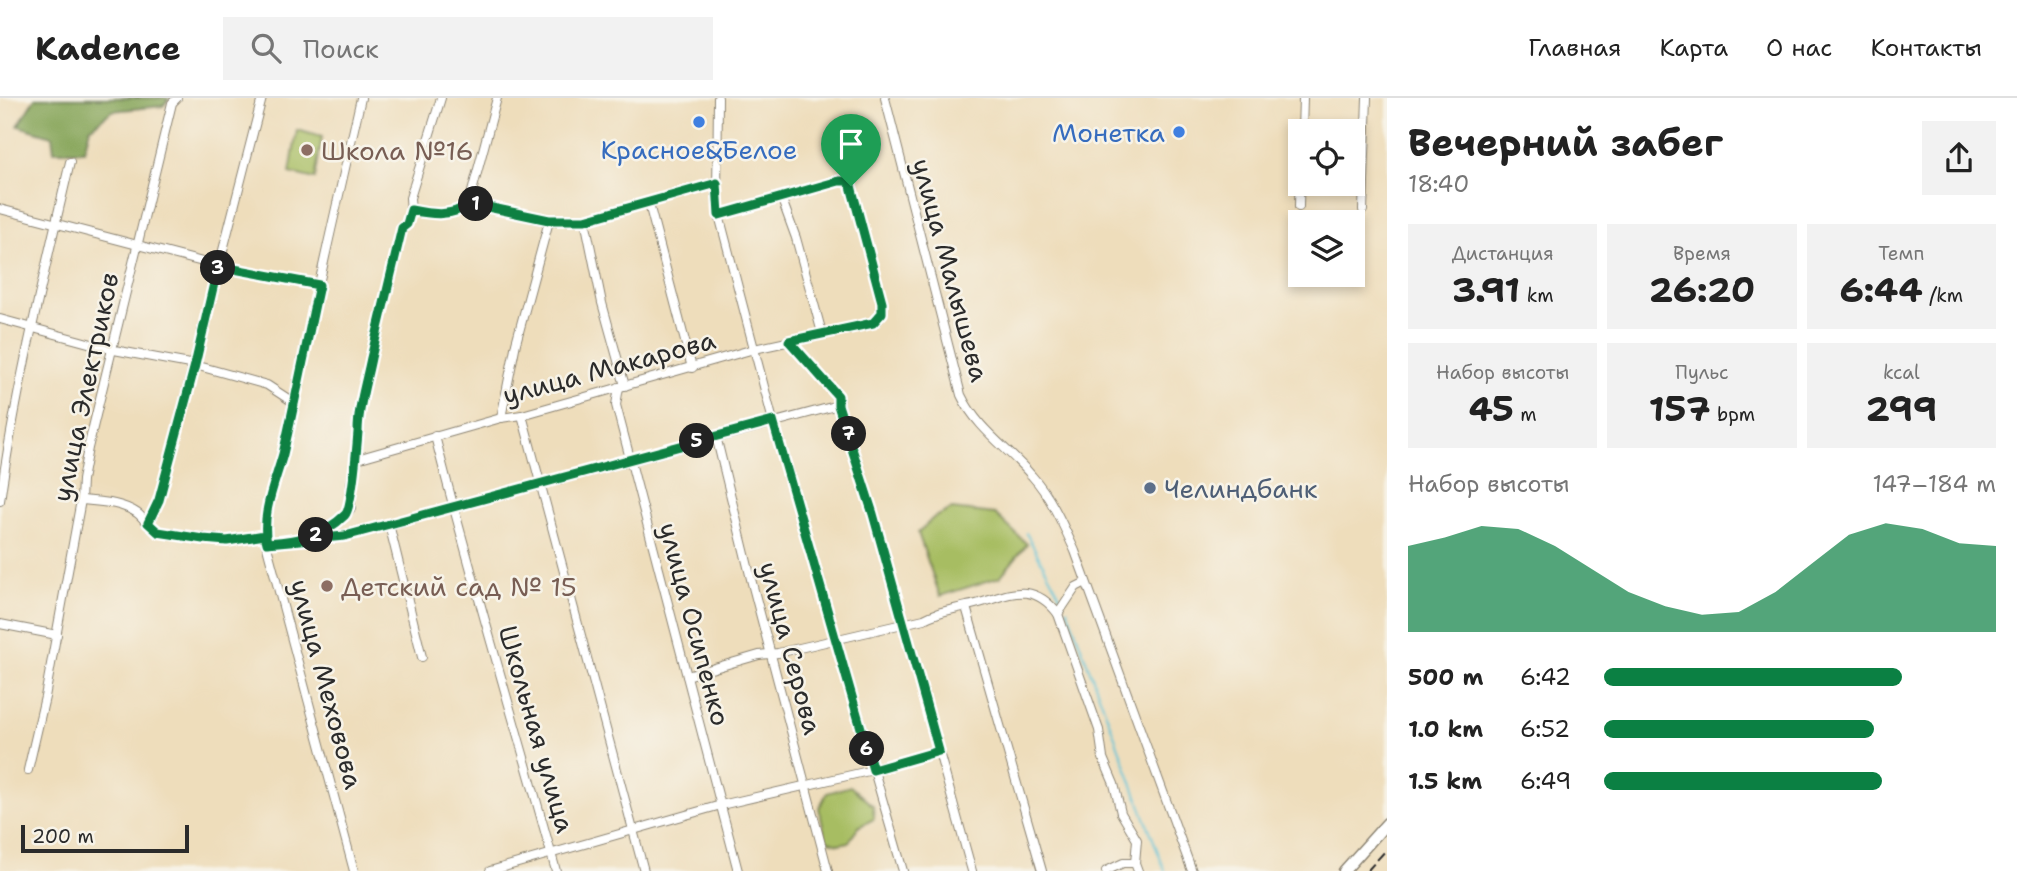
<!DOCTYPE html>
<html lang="ru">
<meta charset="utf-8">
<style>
body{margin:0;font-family:"Shantell Sans",sans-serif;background:#f2f2f2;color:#222;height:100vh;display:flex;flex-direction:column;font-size:26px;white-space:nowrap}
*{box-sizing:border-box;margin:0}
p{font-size:23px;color:#767676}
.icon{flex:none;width:38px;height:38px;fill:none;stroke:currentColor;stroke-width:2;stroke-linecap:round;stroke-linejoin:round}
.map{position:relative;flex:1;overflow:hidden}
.drawer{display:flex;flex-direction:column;background:#fff;width:630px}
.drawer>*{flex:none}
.controls{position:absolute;left:1288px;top:21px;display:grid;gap:14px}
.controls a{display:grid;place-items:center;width:77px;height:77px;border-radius:0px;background:#fff;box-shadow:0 4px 10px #0003;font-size:35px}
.scale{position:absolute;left:21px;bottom:18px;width:168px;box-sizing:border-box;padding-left:7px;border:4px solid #2b2b2b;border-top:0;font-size:19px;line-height:24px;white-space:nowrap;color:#2b2b2b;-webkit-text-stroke:5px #f7f3e8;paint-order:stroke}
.pin{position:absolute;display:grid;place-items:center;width:60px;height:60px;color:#fff;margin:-72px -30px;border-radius:50% 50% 50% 0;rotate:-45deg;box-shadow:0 0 7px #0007}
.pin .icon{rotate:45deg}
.km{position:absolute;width:35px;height:35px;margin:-18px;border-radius:50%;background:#222;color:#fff;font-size:19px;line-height:35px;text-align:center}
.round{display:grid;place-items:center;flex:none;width:74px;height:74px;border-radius:0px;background:#f2f2f2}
.headline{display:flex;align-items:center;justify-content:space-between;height:119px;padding:0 21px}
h1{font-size:38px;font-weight:700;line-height:52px}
.metrics{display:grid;grid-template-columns:repeat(3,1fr);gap:10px;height:119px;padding:7px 21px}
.metrics div{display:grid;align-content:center;border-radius:0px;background:#f2f2f2;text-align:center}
.metrics b{font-size:35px;font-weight:700}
.metrics small{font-size:19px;font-weight:400}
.metrics p{font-size:19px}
.chart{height:196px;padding:14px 21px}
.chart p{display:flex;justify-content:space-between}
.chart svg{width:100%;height:126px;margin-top:7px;fill:#0b8043;opacity:.7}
ul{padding:0 21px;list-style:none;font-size:23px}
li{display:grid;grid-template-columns:112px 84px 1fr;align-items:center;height:52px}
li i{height:18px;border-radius:9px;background:#0b8043}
header{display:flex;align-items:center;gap:42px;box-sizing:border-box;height:98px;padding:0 35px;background:#fff;border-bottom:2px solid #e0e0e0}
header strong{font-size:33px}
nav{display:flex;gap:38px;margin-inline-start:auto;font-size:24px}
.search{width:490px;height:63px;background:#f2f2f2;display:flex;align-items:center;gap:18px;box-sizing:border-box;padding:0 24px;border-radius:0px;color:#767676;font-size:26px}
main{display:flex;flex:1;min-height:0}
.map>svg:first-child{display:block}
</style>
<header>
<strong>Kadence</strong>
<div class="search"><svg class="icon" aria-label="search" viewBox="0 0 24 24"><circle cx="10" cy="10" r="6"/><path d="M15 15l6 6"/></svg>Поиск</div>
<nav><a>Главная</a><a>Карта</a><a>О нас</a><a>Контакты</a></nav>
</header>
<main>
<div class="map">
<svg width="1387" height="773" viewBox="0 0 1387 773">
<rect width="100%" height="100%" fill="#f7f3e8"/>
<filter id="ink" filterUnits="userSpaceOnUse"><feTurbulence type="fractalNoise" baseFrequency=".0143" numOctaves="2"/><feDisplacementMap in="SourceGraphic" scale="14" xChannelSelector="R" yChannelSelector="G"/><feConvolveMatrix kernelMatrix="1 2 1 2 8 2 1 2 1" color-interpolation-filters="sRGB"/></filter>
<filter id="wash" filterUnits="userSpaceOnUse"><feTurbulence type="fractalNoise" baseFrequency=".00686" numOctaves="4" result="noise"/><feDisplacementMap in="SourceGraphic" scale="28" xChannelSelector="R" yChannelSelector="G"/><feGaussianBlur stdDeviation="1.57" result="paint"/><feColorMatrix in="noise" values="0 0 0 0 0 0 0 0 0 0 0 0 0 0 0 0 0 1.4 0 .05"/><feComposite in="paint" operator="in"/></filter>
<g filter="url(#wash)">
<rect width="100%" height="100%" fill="#edb"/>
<g fill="#a7bd62" stroke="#697446" stroke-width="2">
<polygon points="297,32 322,39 315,81 290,75"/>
<polygon points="952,411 995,416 1027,446 1000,479 940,498 918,435 933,420"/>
<polygon points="850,688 873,708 874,721 858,729 849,744 839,746 826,742 819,710 827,695"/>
</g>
<polygon fill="#85a458" stroke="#586842" stroke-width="2" points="35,0 165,0 169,1 163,8 112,13 90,30 84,53 54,53 52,38 18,28"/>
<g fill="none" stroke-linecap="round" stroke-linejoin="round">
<g stroke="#5cc3d8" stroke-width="2">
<polyline points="1026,435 1062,501"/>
<polyline points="1067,511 1165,773"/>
</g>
</g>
</g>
<g filter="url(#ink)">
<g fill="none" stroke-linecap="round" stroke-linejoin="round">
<defs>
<g id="minor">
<polyline points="718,0 717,101 719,117 773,323 903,773"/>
<path d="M885 0 961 297C977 331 1008 350 1032 378 1051 399 1063 427 1075 453L1192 773"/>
<polyline points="1302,33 1303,0"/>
<polyline points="781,99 796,140 822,235"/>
<polyline points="469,105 549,123 585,122 717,85"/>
<polyline points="469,105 497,0"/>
<polyline points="649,106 692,270"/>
<polyline points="1299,109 1300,67"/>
<polyline points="0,111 218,168 319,187"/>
<path d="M411 112C430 116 453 120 469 105"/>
<polyline points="1363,112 1367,0"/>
<polyline points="585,122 602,205 625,288"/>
<polyline points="0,221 114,252 195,267 267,287 293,304"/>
<polyline points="789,243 838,298 839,307 873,416 972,773"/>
<polyline points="619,289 616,307 738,773"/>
<polyline points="522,317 644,773"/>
<polyline points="501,320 516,245 549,123"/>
<path d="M435 338C472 484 516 628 556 773"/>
<polyline points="716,338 752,485 828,773"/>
<path d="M357 361 501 320 522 317 754 251 874 225C882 219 883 213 882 204L851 88 847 83H839L719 117"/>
<path d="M81 402C101 404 120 404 137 415 145 421 149 430 158 434L227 443 265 437"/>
<path d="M0 403C16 289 44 176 70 64"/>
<polyline points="148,425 159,402 262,0"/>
<polyline points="389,426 422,559"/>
<path d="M315 438 345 417 351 410V386L357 361 358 317 402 130C411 122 411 111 410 100L441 0"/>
<polyline points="266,445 345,438 839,307"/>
<polyline points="1086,484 1076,489 1058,516 1099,632 1103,660 1114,686 1121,715 1137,742 1135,765 1138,773"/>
<polyline points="966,509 1042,773"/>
<polyline points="0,526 57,537"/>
<path d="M687 578 759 557 778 555 924 521C939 513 950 512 967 508 1004 501 1029 478 1058 516"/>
<polyline points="28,672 45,599 81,402 82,382 88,350 172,5 177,0"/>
<path d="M354 773 266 445C261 411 278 378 285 346 308 230 335 115 361 0"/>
<polyline points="490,773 721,707 873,672 939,653"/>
<polyline points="1106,773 1123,765 1135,765"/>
</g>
<polyline id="major" points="1344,773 1387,725"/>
</defs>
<use href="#minor" stroke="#8c8473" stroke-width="10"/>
<use href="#major" stroke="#8c8473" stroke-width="13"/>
<use href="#minor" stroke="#fff" stroke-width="8"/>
<use href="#major" stroke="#fff" stroke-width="10"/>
<polyline stroke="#2b2b2b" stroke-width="2" stroke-dasharray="10 5" stroke-linecap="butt" points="1367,773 1387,751"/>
</g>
</g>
<g fill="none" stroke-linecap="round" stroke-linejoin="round" filter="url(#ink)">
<defs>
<path id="route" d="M851 88 847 83H839L719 117 717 85 585 122H549L469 105C453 120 430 116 411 112L407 126 402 130C392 173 381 217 371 260 366 285 358 309 358 334 357 347 352 411 345 417 323 439 296 443 267 445 261 415 275 385 283 356 296 300 307 243 319 187L218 168 195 267 159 402 148 425 158 434 203 441 227 443 265 437 267 445 345 438 773 323 873 672 939 653 873 416 838 307V298L789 243 873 225 882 215V204L851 88"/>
</defs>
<use href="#route" stroke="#fff" stroke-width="14"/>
<use href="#route" stroke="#0b8043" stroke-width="9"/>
</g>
<g fill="#3f7fe0" stroke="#f7f3e8" stroke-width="2.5">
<circle cx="699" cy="24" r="7"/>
<circle cx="1179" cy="34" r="7"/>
</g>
<g fill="#8d6e63" stroke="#f7f3e8" stroke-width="2.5">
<circle cx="307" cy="52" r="7"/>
<circle cx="327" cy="488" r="7"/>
</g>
<circle fill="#5c6f8a" stroke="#f7f3e8" stroke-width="2.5" cx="1150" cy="390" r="7"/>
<g text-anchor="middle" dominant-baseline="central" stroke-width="5" stroke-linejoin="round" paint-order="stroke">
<g font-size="26" fill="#366cbe" stroke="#f7f3e8" text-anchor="end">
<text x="1165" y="34">Монетка</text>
<text x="699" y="51" text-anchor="middle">Красное&amp;Белое</text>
</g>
<g font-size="26" fill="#785e54" stroke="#f7f3e8" text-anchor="start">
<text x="321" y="52">Школа №16</text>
<text x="341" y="488">Детский сад № 15</text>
</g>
<g font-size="26" fill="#2b2b2b" stroke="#f7f3e8">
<text transform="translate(951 172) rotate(75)">улица Малышева</text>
<text transform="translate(609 269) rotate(-15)">улица Макарова</text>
<text transform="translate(85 289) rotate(-78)">улица Электриков</text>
<text transform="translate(695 526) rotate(75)">улица Осипенко</text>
<text transform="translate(791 550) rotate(75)">улица Серова</text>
<text transform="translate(327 586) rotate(75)">улица Меховова</text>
<text transform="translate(537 631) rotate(74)">Школьная улица</text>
</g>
<g font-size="26" fill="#4e5e75" stroke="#f7f3e8" text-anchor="start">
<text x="1164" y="390">Челиндбанк</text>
</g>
</g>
</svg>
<div class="controls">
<a><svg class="icon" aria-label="locate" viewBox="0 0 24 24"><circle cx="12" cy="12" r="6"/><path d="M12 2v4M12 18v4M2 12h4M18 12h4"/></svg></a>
<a><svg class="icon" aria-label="layers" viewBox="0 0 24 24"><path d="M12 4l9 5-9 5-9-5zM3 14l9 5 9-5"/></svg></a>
</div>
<div class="scale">200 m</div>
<div class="pin" style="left:851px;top:88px;background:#1e9e55"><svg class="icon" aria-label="arrive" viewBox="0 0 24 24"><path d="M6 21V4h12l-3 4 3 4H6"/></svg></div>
<b class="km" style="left:476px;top:106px">1</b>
<b class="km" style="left:316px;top:437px">2</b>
<b class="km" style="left:218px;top:170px">3</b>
<b class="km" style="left:697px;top:343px">5</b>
<b class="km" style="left:867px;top:651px">6</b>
<b class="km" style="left:849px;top:336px">7</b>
</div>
<section class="drawer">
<div class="headline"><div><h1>Вечерний забег</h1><p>18:40</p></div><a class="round"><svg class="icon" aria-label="share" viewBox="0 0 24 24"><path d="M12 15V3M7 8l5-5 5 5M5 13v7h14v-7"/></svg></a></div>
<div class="metrics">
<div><p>Дистанция</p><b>3.91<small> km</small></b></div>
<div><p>Время</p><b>26:20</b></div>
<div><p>Темп</p><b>6:44<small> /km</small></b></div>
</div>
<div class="metrics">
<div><p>Набор высоты</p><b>45<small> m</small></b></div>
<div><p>Пульс</p><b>157<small> bpm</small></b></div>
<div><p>kcal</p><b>299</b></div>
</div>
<div class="chart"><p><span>Набор высоты</span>147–184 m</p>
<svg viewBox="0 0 160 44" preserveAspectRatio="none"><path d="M0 44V14L10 11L20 7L30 8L40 14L50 22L60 30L70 35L80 38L90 37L100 30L110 20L120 10L130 6L140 8L150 13L160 14V44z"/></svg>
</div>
<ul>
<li><b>500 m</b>6:42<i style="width:76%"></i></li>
<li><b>1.0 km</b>6:52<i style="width:69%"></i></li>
<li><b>1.5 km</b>6:49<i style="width:71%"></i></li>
</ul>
</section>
</main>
